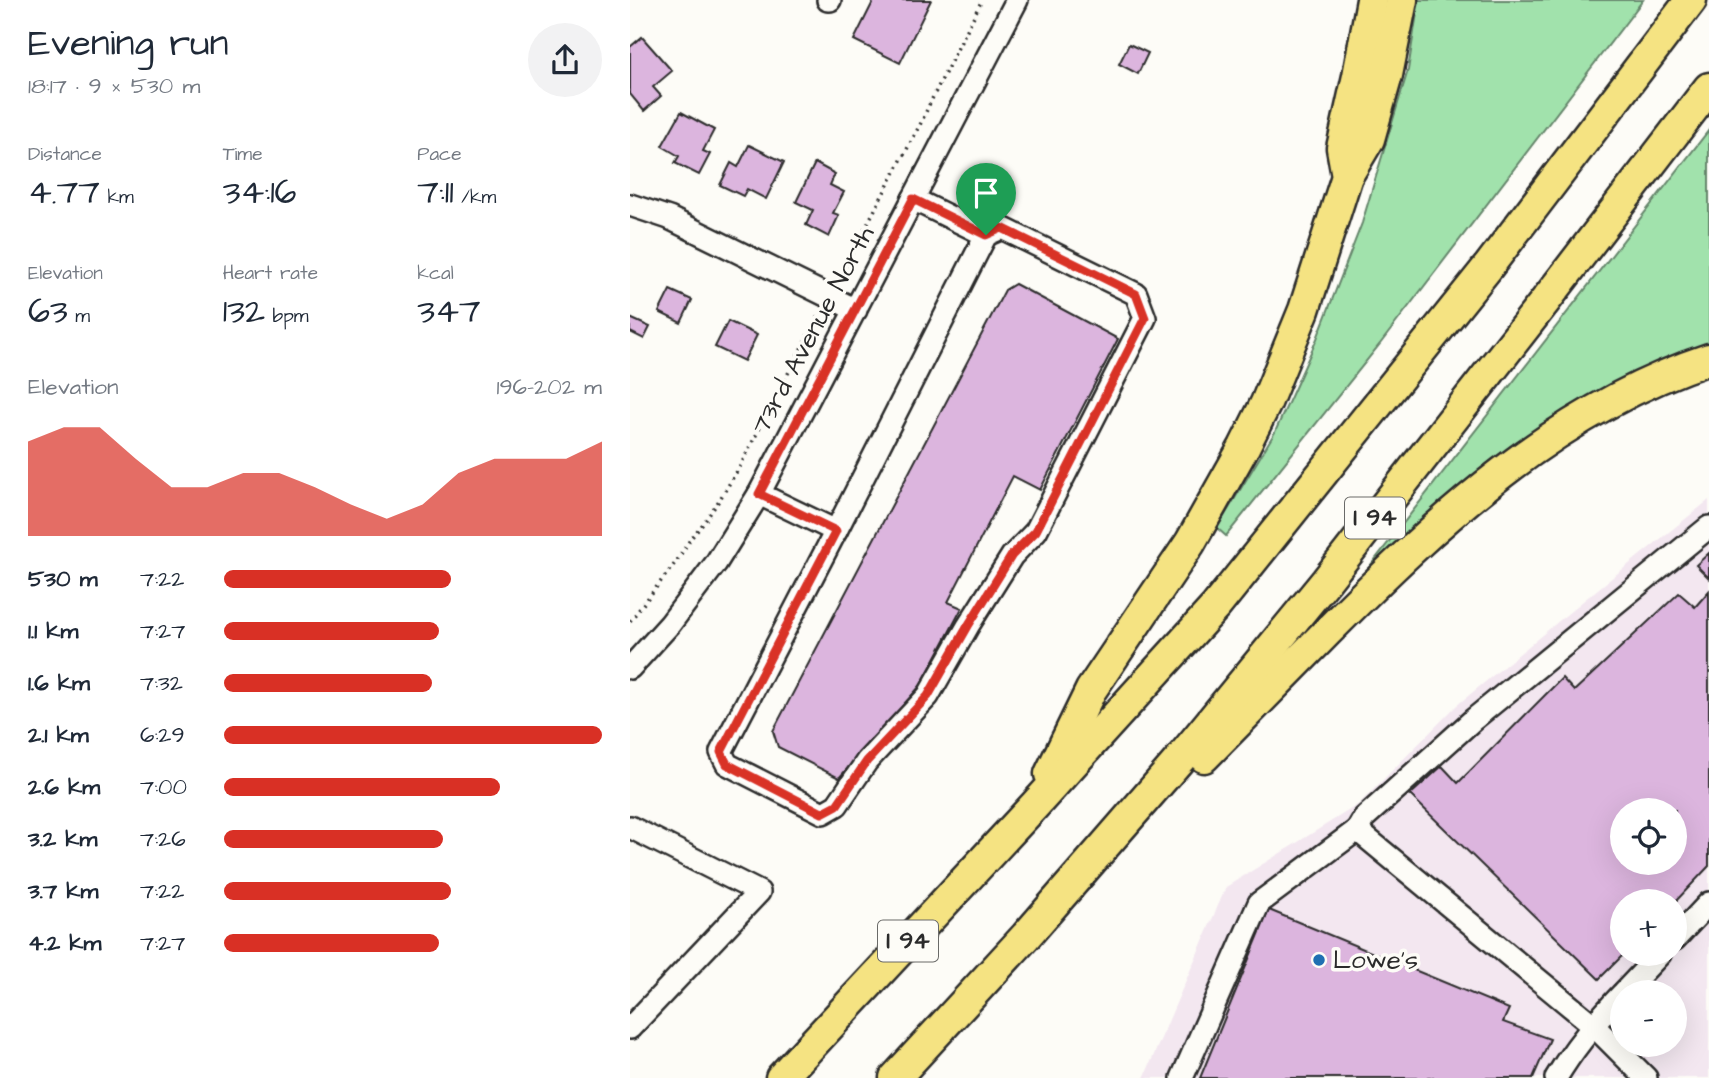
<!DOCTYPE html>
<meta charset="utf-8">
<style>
body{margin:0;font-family:"Architects Daughter",sans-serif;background:#f2f2f3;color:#1f2937;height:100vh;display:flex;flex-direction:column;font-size:26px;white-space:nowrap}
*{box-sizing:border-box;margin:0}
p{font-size:23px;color:#747a83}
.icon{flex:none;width:38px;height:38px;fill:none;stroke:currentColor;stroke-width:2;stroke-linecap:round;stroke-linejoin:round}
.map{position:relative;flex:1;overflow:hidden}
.sheet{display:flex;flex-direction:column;background:#fff;width:630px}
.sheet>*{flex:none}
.controls{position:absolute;left:980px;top:798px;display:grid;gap:14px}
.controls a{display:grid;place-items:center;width:77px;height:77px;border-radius:50%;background:#fff;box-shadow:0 7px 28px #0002;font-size:35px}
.pin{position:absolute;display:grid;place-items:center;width:60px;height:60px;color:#fff;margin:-72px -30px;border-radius:50% 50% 50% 0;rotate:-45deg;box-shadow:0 0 7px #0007}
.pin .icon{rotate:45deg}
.round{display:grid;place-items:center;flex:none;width:74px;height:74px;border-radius:37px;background:#f2f2f3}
.overview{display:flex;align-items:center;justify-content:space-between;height:119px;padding:0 28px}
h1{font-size:38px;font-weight:600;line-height:52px}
.figures{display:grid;grid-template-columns:repeat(3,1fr);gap:10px;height:119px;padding:7px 28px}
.figures div{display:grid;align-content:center}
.figures b{font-size:35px;font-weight:600}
.figures small{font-size:19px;font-weight:400}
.figures p{font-size:19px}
.chart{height:196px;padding:14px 28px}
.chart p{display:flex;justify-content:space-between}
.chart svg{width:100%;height:126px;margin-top:7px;fill:#d93025;opacity:.7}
ul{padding:0 28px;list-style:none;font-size:23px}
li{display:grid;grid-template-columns:112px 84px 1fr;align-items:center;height:52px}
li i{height:18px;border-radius:9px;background:#d93025}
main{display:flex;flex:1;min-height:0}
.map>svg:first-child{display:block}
</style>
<main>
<section class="sheet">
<div class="overview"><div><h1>Evening run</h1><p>18:17 · 9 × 530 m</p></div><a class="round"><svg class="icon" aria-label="share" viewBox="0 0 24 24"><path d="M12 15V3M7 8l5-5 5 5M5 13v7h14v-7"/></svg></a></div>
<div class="figures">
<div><p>Distance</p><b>4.77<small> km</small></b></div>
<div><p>Time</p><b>34:16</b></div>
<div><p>Pace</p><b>7:11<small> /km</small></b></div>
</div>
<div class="figures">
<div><p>Elevation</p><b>63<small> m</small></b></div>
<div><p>Heart rate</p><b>132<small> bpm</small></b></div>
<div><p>kcal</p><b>347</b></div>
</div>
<div class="chart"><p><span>Elevation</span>196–202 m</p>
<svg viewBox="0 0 160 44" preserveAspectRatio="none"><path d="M0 44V11L10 6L20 6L30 17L40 27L50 27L60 22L70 22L80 27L90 33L100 38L110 33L120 22L130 17L140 17L150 17L160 11V44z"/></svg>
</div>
<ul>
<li><b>530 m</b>7:22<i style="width:60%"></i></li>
<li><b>1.1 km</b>7:27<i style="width:57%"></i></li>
<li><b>1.6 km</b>7:32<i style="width:55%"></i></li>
<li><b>2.1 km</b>6:29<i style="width:100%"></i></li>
<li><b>2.6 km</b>7:00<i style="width:73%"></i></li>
<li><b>3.2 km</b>7:26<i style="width:58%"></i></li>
<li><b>3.7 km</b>7:22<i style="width:60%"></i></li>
<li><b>4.2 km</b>7:27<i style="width:57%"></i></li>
</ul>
</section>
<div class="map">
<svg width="1079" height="1078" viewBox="0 0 1079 1078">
<rect width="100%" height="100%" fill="#fdfcf7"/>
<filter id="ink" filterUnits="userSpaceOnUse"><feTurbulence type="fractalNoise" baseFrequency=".0143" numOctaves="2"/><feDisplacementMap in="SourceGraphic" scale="14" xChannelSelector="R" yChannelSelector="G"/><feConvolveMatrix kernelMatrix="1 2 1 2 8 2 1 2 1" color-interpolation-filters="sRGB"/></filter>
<g filter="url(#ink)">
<path fill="#f3e7f0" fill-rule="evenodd" d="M1079 500V1078H514L596 887 729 804 826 706 953 601ZM992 810H1045V863H992ZM992 901H1045V954H992ZM992 992H1045V1045H992Z"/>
<g fill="#a1e2ac" stroke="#66866c" stroke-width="2">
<polygon points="789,0 1013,0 750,344 596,536 587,528 645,432 686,341 732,223 778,70"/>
<polygon points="1079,130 1079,346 743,576 737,570"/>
</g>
<g fill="#dcb5de" stroke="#2b2b2b" stroke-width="2" fill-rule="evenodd">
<polygon points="244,0 301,0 270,63 224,40"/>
<polygon points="12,37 42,71 23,87 31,96 14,111 0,94 0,47"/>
<polygon points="499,44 518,53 508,74 489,64"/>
<polygon points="51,112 84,130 73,151 80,154 69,175 45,163 49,156 32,146"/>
<polygon points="119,145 154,162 136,199 117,189 113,196 90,185 101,163 108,167"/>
<polygon points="185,163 205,174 200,185 214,192 203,213 209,215 199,237 176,225 183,210 166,202"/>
<polygon points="385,284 488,339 410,490 383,476 318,602 332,608 291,685 209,778 148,747 143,731 375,290"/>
<polygon points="40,290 62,300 51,323 29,312"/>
<polygon points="0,318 20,327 14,339 0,332"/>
<polygon points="98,321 127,335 114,361 85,347"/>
<polygon points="1079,553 1079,578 1066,565"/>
<path d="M1079 591V866L1045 902 992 901V954H994L969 979 780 795 812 766 828 783 932 678 944 691 1049 593 1065 607ZM992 810H1045V863H992Z"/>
<polygon points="639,910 879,1009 873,1022 920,1039 903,1078 570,1078"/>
</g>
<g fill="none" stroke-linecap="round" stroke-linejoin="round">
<defs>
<g id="minor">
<polyline points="198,0 200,0"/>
<polyline points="0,205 39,218 226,310"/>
<polyline points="129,494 206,531 356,235 283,199"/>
<polyline points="206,531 91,752 97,764 193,813 207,805 237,761 298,696 338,626 382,556 406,531 515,318 506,294 372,228 356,235"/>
<polyline points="0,668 40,624 86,563 129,494 387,0"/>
<polyline points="0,827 129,892 0,1028"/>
<polyline points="727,830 962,1024 1016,1078"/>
<polyline points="1045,939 1079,903"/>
<polyline points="994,992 1030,954"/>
<polyline points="552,1078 629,903 727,830 734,818 844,719 1079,527"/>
<path d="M926 1078C945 1046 967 1020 992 994"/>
</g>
<g id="highway">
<polyline points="717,176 712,148 728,76 742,0"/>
<path d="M574 757C615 715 656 674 697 632 808 520 927 409 1079 359"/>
<polyline points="420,774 461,690 560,543 614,447 636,403 674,310 717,176 739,139 757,75 772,0"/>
<polyline points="151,1078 405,805 586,606 858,267 1061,0"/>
<polyline points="265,1078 396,936 550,759 696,581 916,300 1079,88"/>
</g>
</defs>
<use href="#minor" stroke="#2b2b2b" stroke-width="26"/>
<use href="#highway" stroke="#2b2b2b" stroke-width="35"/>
<g stroke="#2b2b2b" stroke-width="3.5" stroke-dasharray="2 5" stroke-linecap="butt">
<polyline points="208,279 292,121 300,103 352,0"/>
<polyline points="0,621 46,562 61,538 73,524 90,499 109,468 189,314"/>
</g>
<use href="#minor" stroke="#fdfcf7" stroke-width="21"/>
<use href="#highway" stroke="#f5e382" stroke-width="30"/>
</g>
</g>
<g fill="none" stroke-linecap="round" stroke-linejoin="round" filter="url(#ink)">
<defs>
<polygon id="route" points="283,199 356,235 372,228 506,294 515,318 406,531 382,555 338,626 298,696 237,761 207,805 192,813 97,764 91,752 206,531 129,494"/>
</defs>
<use href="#route" stroke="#fff" stroke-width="14"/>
<use href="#route" stroke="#d93025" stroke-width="9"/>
</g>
<circle fill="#1f6fb2" stroke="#fdfcf7" stroke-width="2.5" cx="689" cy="960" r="7"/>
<g text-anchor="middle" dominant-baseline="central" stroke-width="7" stroke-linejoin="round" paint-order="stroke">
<g fill="#fdfcf7" stroke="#6a6a68" stroke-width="2">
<rect x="715" y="497.5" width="60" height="41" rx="5"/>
<rect x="248" y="920.5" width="60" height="41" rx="5"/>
</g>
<g font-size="24" font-weight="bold" fill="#2b2b2b">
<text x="745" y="518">I 94</text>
<text x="278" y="941">I 94</text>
</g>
<g font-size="26" fill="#2b2b2b" stroke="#fdfcf7">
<text transform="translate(183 330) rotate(-62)">73rd Avenue North</text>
</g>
<g font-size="26" fill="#2b2b2b" stroke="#fdfcf7" text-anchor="start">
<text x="703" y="960">Lowe's</text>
</g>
</g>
</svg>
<div class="controls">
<a><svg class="icon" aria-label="locate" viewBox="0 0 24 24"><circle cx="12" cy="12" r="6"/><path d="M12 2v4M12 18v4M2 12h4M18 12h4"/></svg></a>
<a>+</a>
<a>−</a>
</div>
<div class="pin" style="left:356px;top:235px;background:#1e9e55"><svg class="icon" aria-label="arrive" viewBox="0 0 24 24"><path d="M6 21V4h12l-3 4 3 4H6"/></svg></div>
</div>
</main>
